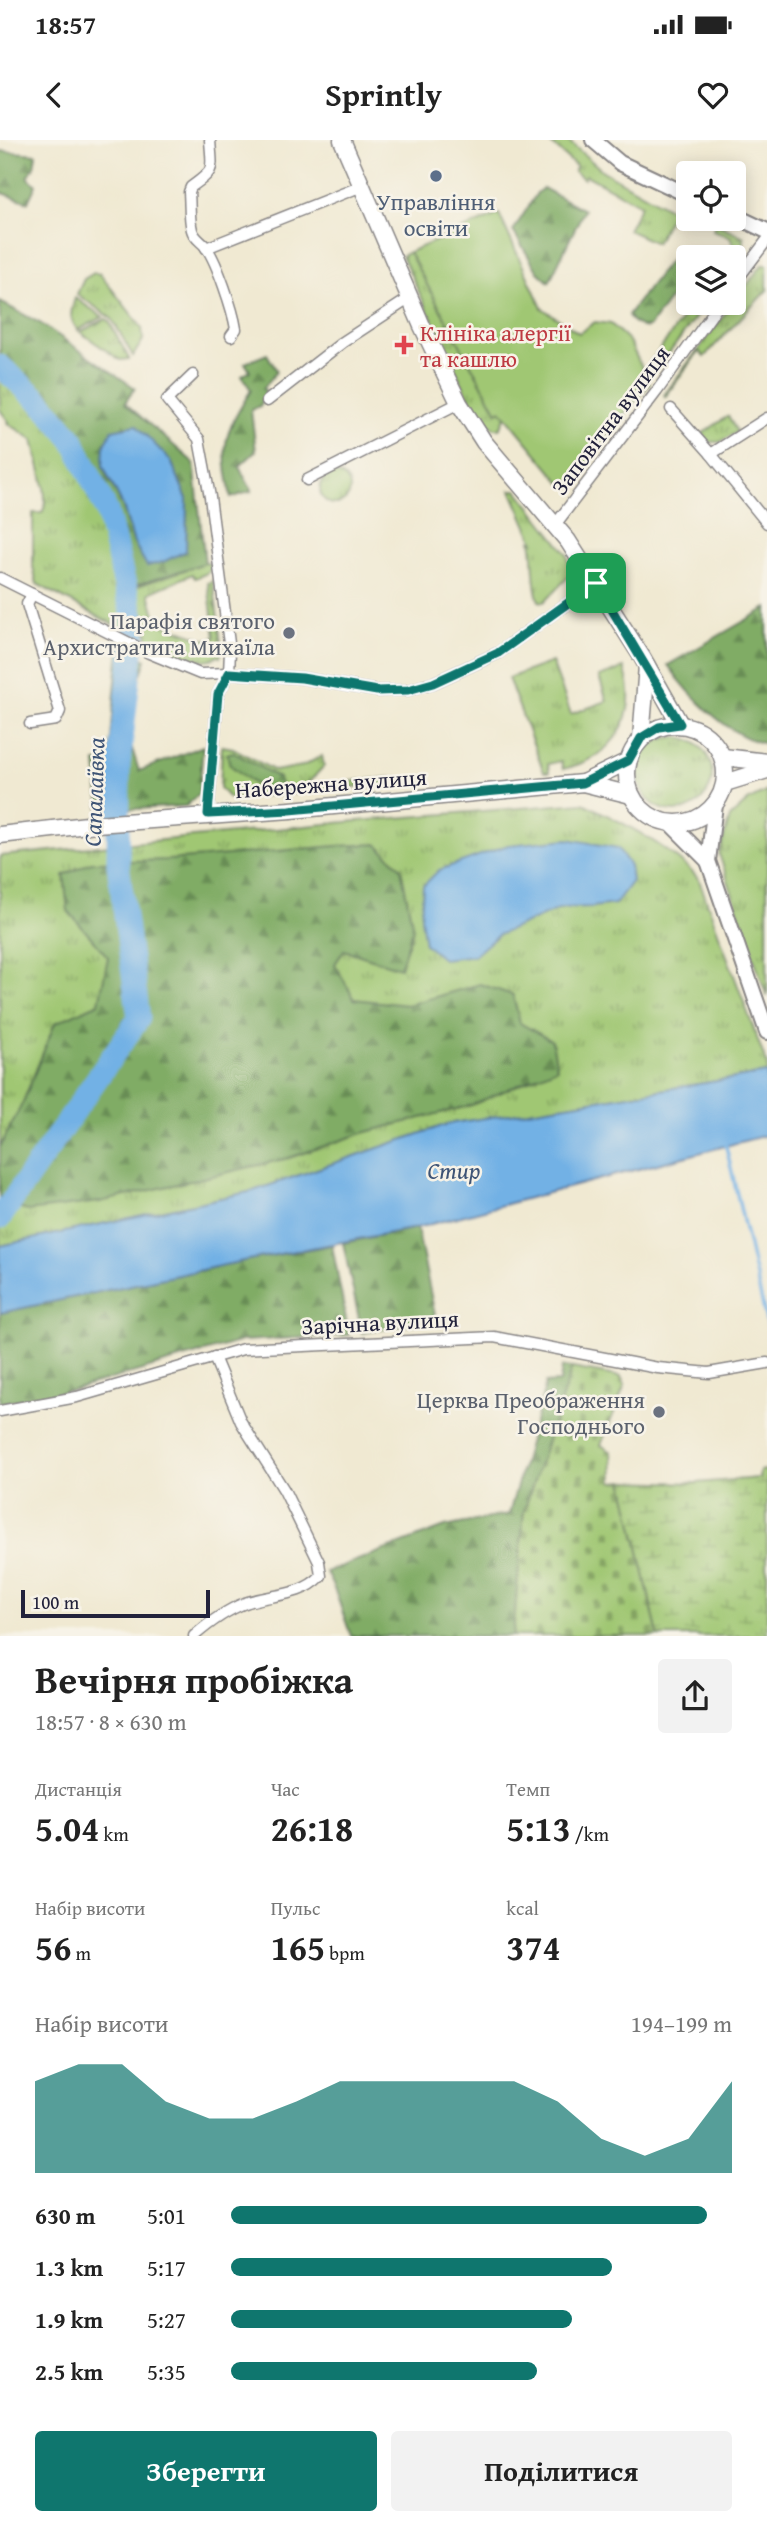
<!DOCTYPE html>
<html lang="uk">
<meta charset="utf-8">
<style>
body{margin:0;font-family:"Gentium Book Plus",serif;background:#f2f2f2;color:#222;height:100vh;display:flex;flex-direction:column;font-size:26px;white-space:nowrap}
*{box-sizing:border-box;margin:0}
p{font-size:23px;color:#767676}
.icon{flex:none;width:38px;height:38px;fill:none;stroke:currentColor;stroke-width:2;stroke-linecap:round;stroke-linejoin:round}
.map{position:relative;height:1496px;overflow:hidden}
.details{display:flex;flex-direction:column;background:#fff;flex:1}
.details>*{flex:none}
.fabs{position:absolute;left:676px;top:21px;display:grid;gap:14px}
.fabs a{display:grid;place-items:center;width:70px;height:70px;border-radius:7px;background:#fff;box-shadow:0 4px 18px #0003;font-size:35px}
.scale{position:absolute;left:21px;bottom:18px;width:189px;box-sizing:border-box;padding-left:7px;border:4px solid #22223b;border-top:0;font-size:19px;line-height:24px;white-space:nowrap;color:#22223b;-webkit-text-stroke:5px #f7f3e8;paint-order:stroke}
.pin{position:absolute;display:grid;place-items:center;width:60px;height:60px;color:#fff;margin:-30px;border-radius:14px;box-shadow:0 4px 10px #0006}
.round{display:grid;place-items:center;flex:none;width:74px;height:74px;border-radius:7px;background:#f2f2f2}
.head{display:flex;align-items:center;justify-content:space-between;height:119px;padding:0 35px}
h1{font-size:38px;font-weight:700;line-height:52px}
.metrics{display:grid;grid-template-columns:repeat(3,1fr);gap:10px;height:119px;padding:7px 35px}
.metrics div{display:grid;align-content:center}
.metrics b{font-size:35px;font-weight:700}
.metrics small{font-size:19px;font-weight:400}
.metrics p{font-size:19px}
.chart{height:196px;padding:14px 35px}
.chart p{display:flex;justify-content:space-between}
.chart svg{width:100%;height:126px;margin-top:7px;fill:#0f766e;opacity:.7}
.cta{display:flex;gap:14px;margin-top:auto;padding:14px 35px}
.cta a{flex:1;height:80px;border-radius:7px;background:#0f766e;color:#fff;font-size:28px;font-weight:700;line-height:80px;text-align:center}
.cta a+a{background:#f2f2f2;color:#222}
ul{padding:0 35px;list-style:none;font-size:23px}
li{display:grid;grid-template-columns:112px 84px 1fr;align-items:center;height:52px}
li i{height:18px;border-radius:9px;background:#0f766e}
.status{display:flex;justify-content:space-between;align-items:center;height:49px;padding:0 35px;background:#fff;direction:ltr}
.status svg{height:19px;fill:currentColor}
header{display:flex;justify-content:space-between;align-items:center;height:91px;padding:0 35px;background:#fff;font-size:32px;font-weight:700}
.map>svg:first-child{display:block}
</style>
<div class="status"><b>18:57</b><svg viewBox="0 0 49 12"><path d="M0 12V9h3v3zM5 12V6h3v6zM10 12V3h3v9zM15 12V0h3v12zM26 1h20v11H26zM47 4h2v5h-2z"/></svg></div>
<header><svg class="icon" aria-label="back" viewBox="0 0 24 24"><path d="M15 5l-7 7 7 7"/></svg>Sprintly<svg class="icon" aria-label="heart" viewBox="0 0 24 24"><path d="M12 20l-8-8c-3-5 5-10 8-4 3-6 11-1 8 4z"/></svg></header>
<div class="map">
<svg width="767" height="1496" viewBox="0 0 767 1496">
<defs>
<pattern id="grass-tufts" width="24" height="20" patternUnits="userSpaceOnUse" patternTransform="scale(1.75)"><rect width="24" height="20" fill="#a0c773"/><path d="M3 7l-1-3M5 7V3M7 7l1-3M15 17l-1-3M17 17v-4M19 17l1-3" fill="none" stroke="#82a160"/></pattern>
<pattern id="forest-firs" width="22" height="20" patternUnits="userSpaceOnUse" patternTransform="scale(1.75)"><rect width="22" height="20" fill="#80ac65"/><path d="M5 1l3.5 6h-7zM16 11l3.5 6h-7z" fill="#688c54"/></pattern>
<pattern id="wetland-marsh" width="20" height="14" patternUnits="userSpaceOnUse" patternTransform="scale(1.75)"><rect width="20" height="14" fill="#a0c773"/><path d="M1 5h8M5 5V1M11 12h8M15 12V8" fill="none" stroke="#82a160"/></pattern>
<pattern id="cemetery-stones" width="16" height="16" patternUnits="userSpaceOnUse" patternTransform="scale(1.75)"><rect width="16" height="16" fill="#a0c773"/><path d="M2 7V4a2 2 0 0 1 4 0v3zM10 15v-3a2 2 0 0 1 4 0v3z" fill="#82a160"/></pattern>
</defs>
<rect width="100%" height="100%" fill="#f7f3e8"/>
<filter id="ink" filterUnits="userSpaceOnUse"><feTurbulence type="fractalNoise" baseFrequency=".0143" numOctaves="2"/><feDisplacementMap in="SourceGraphic" scale="14" xChannelSelector="R" yChannelSelector="G"/><feConvolveMatrix kernelMatrix="1 2 1 2 8 2 1 2 1" color-interpolation-filters="sRGB"/></filter>
<filter id="wash" filterUnits="userSpaceOnUse"><feTurbulence type="fractalNoise" baseFrequency=".00686" numOctaves="4" result="noise"/><feDisplacementMap in="SourceGraphic" scale="28" xChannelSelector="R" yChannelSelector="G"/><feGaussianBlur stdDeviation="1.57" result="paint"/><feColorMatrix in="noise" values="0 0 0 0 0 0 0 0 0 0 0 0 0 0 0 0 0 1.4 0 .05"/><feComposite in="paint" operator="in"/></filter>
<g filter="url(#wash)">
<rect width="100%" height="100%" fill="#f0e9d2"/>
<g fill="url(#grass-tufts)" stroke="#617457" stroke-width="2">
<polygon points="543,0 567,0 603,31 673,71 656,103 628,90 641,65 586,35 584,39 574,31 577,27 548,1"/>
<polygon points="715,83 744,97 744,104 737,115 730,97 713,90"/>
<polygon points="409,112 497,272 501,270 506,276 500,288 494,288 485,282 469,258 402,116"/>
<polygon points="762,125 767,125 767,150 704,217 699,211 665,257 664,255"/>
<polygon points="94,133 100,134 142,188 143,200 133,216 112,179 77,154 84,139"/>
<path d="M75 158 103 177 78 190C68 179 71 171 75 158Z"/>
<polygon points="694,163 706,163 656,231 650,223"/>
<polygon points="106,179 109,181 129,219 120,220 80,192"/>
<path d="M0 234 36 267 69 306 101 374 127 480V492L37 444 33 427V373H42C51 358 37 319 33 300L8 283 9 282 0 270Z"/>
<polygon points="728,276 737,292 720,302 709,302 702,294"/>
<circle cx="335" cy="349" r="15"/>
<path d="M511 350H517L567 414 571 434 544 462 539 461C532 445 535 419 531 401L534 402Z"/>
<path d="M205 423 212 424C211 434 202 435 195 438L192 434 149 453 157 482 206 500 215 497 208 443 213 441 222 511 220 517 217 516C202 528 164 509 148 502L147 487 135 447Z"/>
<path d="M552 522 571 574 607 561 599 537 624 528C642 576 612 619 563 629L561 621 548 624 549 632H544L508 538Z"/>
<circle cx="675" cy="634" r="37"/>
<polygon points="222,606 233,608 275,631 303,626 322,616 324,626 299,653 229,658 220,648"/>
<polygon points="398,637 404,642 320,650 323,644"/>
<polygon points="767,651 767,857 719,714 730,677 749,660"/>
<path d="M583 663C620 681 675 709 699 740L767 925V933L448 984 253 1051 0 1106V716L346 682Z"/>
</g>
<g fill="url(#forest-firs)" stroke="#516750" stroke-width="2" fill-rule="evenodd">
<polygon points="0,11 36,14 34,27 28,37 36,45 28,62 0,52"/>
<polygon points="543,48 584,70 549,142 538,132 513,91 537,53"/>
<path d="M670 120 688 130V134L649 187C641 189 631 182 628 175Z"/>
<path d="M0 162 40 183 135 248 125 263 194 323 205 423 118 451 101 374 69 306 36 267 0 234ZM155 306 171 321 187 359 186 411 134 403 123 366 103 326Z"/>
<path d="M267 214 277 231 263 249 267 252 260 266 251 270 256 311 239 327 252 351 231 358C221 303 222 298 251 250L242 236 250 231 245 223Z"/>
<path d="M767 468V604C729 598 689 555 668 525Z"/>
<polygon points="119,506 146,520 130,564 130,602 139,631 203,606 199,654 186,666 100,671 96,622 109,622"/>
<polygon points="233,612 279,638 280,644 273,651 261,649 230,625 227,614"/>
<polygon points="377,704 401,728 413,789 400,828 344,810 335,824 354,859 407,865 480,844 513,855 520,883 552,901 557,928 472,965 363,993 289,1018 100,1062 28,1071 0,1063 0,1007 23,962 55,883 99,863 108,817 68,771 64,735 91,722 169,720 336,706"/>
<polygon points="417,1088 436,1180 362,1193 343,1103"/>
<polygon points="332,1105 349,1195 242,1201 73,1250 0,1263 0,1173 248,1120"/>
<polygon points="562,1227 572,1228 524,1371 513,1496 351,1496 335,1451 326,1432 445,1387 509,1374 546,1243 560,1242"/>
</g>
<polygon fill="url(#wetland-marsh)" stroke="#617457" stroke-width="2" points="767,1330 767,1496 658,1496 623,1341 696,1343 759,1338 760,1331"/>
<polygon fill="url(#cemetery-stones)" stroke="#617457" stroke-width="2" points="572,1228 621,1237 625,1245 601,1305 612,1312 613,1342 623,1341 658,1496 513,1496 524,1371"/>
<polygon fill="#a0c773" stroke="#617457" stroke-width="2" points="499,74 542,168 579,193 595,182 611,184 629,201 650,244 618,281 571,344 561,343 501,270 497,272 409,112"/>
<g fill="#72b1e5" stroke="#4a6a90" stroke-width="2">
<polygon points="136,285 171,321 187,359 186,411 163,422 147,426 134,403 123,366 103,326 104,307 112,290"/>
<polygon points="568,699 618,708 630,726 632,741 615,764 592,767 561,768 498,795 475,815 443,819 425,804 421,778 423,746 439,730 508,705"/>
<polygon points="767,933 767,995 416,1088 248,1120 0,1173 0,1106 253,1051 448,984"/>
</g>
<g fill="none" stroke-linecap="round" stroke-linejoin="round">
<polyline stroke="#72b1e5" stroke-width="3.5" points="725,1002 767,1184"/>
<polyline stroke="#72b1e5" stroke-width="23" points="0,226 42,263 73,300 107,371 135,486 119,625 118,724 139,878 0,1078"/>
</g>
</g>
<g filter="url(#ink)">
<g fill="none" stroke-linecap="round" stroke-linejoin="round">
<defs>
<g id="street">
<path d="M210 0C212 31 216 29 191 47L189 52C190 64 189 79 192 90 194 98 201 101 206 107 217 122 233 170 236 189L231 196"/>
<polyline points="206,108 362,46"/>
<polyline points="733,145 767,100"/>
<polyline points="193,235 167,260 199,299 210,357 230,511 229,533 218,554 208,675"/>
<polyline points="267,261 343,202 410,158"/>
<polyline points="671,269 711,314 767,383"/>
<polyline points="711,314 767,278"/>
<polyline points="307,340 459,263"/>
<polyline points="555,385 657,251 720,163"/>
<polyline points="0,438 149,513 200,534 229,533 302,538 377,551 408,550 433,543 498,513 596,443"/>
<polyline points="30,584 56,580 60,571 27,464 32,454"/>
<polyline points="0,1271 77,1257 243,1209 494,1197 658,1228 709,1233 767,1223"/>
<path d="M194 1496C209 1483 227 1470 245 1463 271 1454 301 1457 321 1436L319 1422 284 1350 241 1282 214 1217"/>
</g>
<g id="secondary">
<polyline points="593,0 620,23 688,55"/>
<polyline points="733,75 767,91"/>
<polyline points="715,665 708,721 767,892"/>
<polyline points="670,683 708,721"/>
</g>
<g id="primary">
<polyline points="342,0 422,186 459,263 484,302 568,401 642,517 680,584"/>
<circle cx="676" cy="634" r="49"/>
<polyline points="641,598 647,526"/>
<polyline points="723,617 767,622"/>
<polyline points="583,643 628,621"/>
<polyline points="725,643 767,630"/>
<polyline points="0,695 96,684 291,670 583,643 631,655"/>
</g>
</defs>
<use href="#street" stroke="#898686" stroke-width="13"/>
<use href="#secondary" stroke="#898686" stroke-width="18"/>
<use href="#primary" stroke="#898686" stroke-width="19"/>
<use href="#street" stroke="#fff" stroke-width="10"/>
<use href="#secondary" stroke="#fff" stroke-width="14"/>
<use href="#primary" stroke="#fff" stroke-width="16"/>
</g>
</g>
<g fill="none" stroke-linecap="round" stroke-linejoin="round" filter="url(#ink)">
<defs>
<polygon id="route" points="596,443 680,584 659,587 641,598 628,621 583,643 290,670 208,674 218,554 229,533 302,538 377,551 408,550 433,543 498,513"/>
</defs>
<use href="#route" stroke="#fff" stroke-width="14"/>
<use href="#route" stroke="#0f766e" stroke-width="9"/>
</g>
<circle fill="#5c6f8a" stroke="#f7f3e8" stroke-width="2.5" cx="436" cy="36" r="7"/>
<path fill="#e0444e" stroke="#f7f3e8" stroke-width="2.5" d="M400.5 194.5h7v7h7v7h-7v7h-7v-7h-7v-7h7z"/>
<g fill="#6b7280" stroke="#f7f3e8" stroke-width="2.5">
<circle cx="289" cy="493" r="7"/>
<circle cx="659" cy="1272" r="7"/>
</g>
<g text-anchor="middle" dominant-baseline="central" stroke-width="5" stroke-linejoin="round" paint-order="stroke">
<g font-size="23" fill="#4e5e75" stroke="#f7f3e8">
<text x="436" y="61">Управління<tspan x="436" dy="26">освіти</tspan></text>
</g>
<g font-size="23" fill="#be3a42" stroke="#f7f3e8" text-anchor="start">
<text x="420" y="192">Клініка алергії<tspan x="420" dy="26">та кашлю</tspan></text>
</g>
<g font-size="23" fill="#22223b" stroke="#f7f3e8">
<text transform="translate(610 280) rotate(-53)">Заповітна вулиця</text>
<text transform="translate(331 643) rotate(-4)">Набережна вулиця</text>
<text transform="translate(380 1182) rotate(-3)">Зарічна вулиця</text>
</g>
<g font-size="23" fill="#5b616d" stroke="#f7f3e8" text-anchor="end">
<text x="275" y="480">Парафія святого<tspan x="275" dy="26">Архистратига Михаїла</tspan></text>
<text x="645" y="1259">Церква Преображення<tspan x="645" dy="26">Господнього</tspan></text>
</g>
<g font-size="24" font-style="italic" fill="#3e5476" stroke="#f7f3e8">
<text transform="translate(94 652) rotate(-88)">Сапалаївка</text>
<text x="454" y="1030">Стир</text>
</g>
</g>
</svg>
<div class="fabs">
<a><svg class="icon" aria-label="locate" viewBox="0 0 24 24"><circle cx="12" cy="12" r="6"/><path d="M12 2v4M12 18v4M2 12h4M18 12h4"/></svg></a>
<a><svg class="icon" aria-label="layers" viewBox="0 0 24 24"><path d="M12 4l9 5-9 5-9-5zM3 14l9 5 9-5"/></svg></a>
</div>
<div class="scale">100 m</div>
<div class="pin" style="left:596px;top:443px;background:#1e9e55"><svg class="icon" aria-label="arrive" viewBox="0 0 24 24"><path d="M6 21V4h12l-3 4 3 4H6"/></svg></div>
</div>
<section class="details">
<div class="head"><div><h1>Вечірня пробіжка</h1><p>18:57 · 8 × 630 m</p></div><a class="round"><svg class="icon" aria-label="share" viewBox="0 0 24 24"><path d="M12 15V3M7 8l5-5 5 5M5 13v7h14v-7"/></svg></a></div>
<div class="metrics">
<div><p>Дистанція</p><b>5.04<small> km</small></b></div>
<div><p>Час</p><b>26:18</b></div>
<div><p>Темп</p><b>5:13<small> /km</small></b></div>
</div>
<div class="metrics">
<div><p>Набір висоти</p><b>56<small> m</small></b></div>
<div><p>Пульс</p><b>165<small> bpm</small></b></div>
<div><p>kcal</p><b>374</b></div>
</div>
<div class="chart"><p><span>Набір висоти</span>194–199 m</p>
<svg viewBox="0 0 160 44" preserveAspectRatio="none"><path d="M0 44V12L10 6L20 6L30 19L40 25L50 25L60 19L70 12L80 12L90 12L100 12L110 12L120 19L130 32L140 38L150 32L160 12V44z"/></svg>
</div>
<ul>
<li><b>630 m</b>5:01<i style="width:95%"></i></li>
<li><b>1.3 km</b>5:17<i style="width:76%"></i></li>
<li><b>1.9 km</b>5:27<i style="width:68%"></i></li>
<li><b>2.5 km</b>5:35<i style="width:61%"></i></li>
</ul>
<div class="cta"><a>Зберегти</a><a>Поділитися</a></div>
</section>
